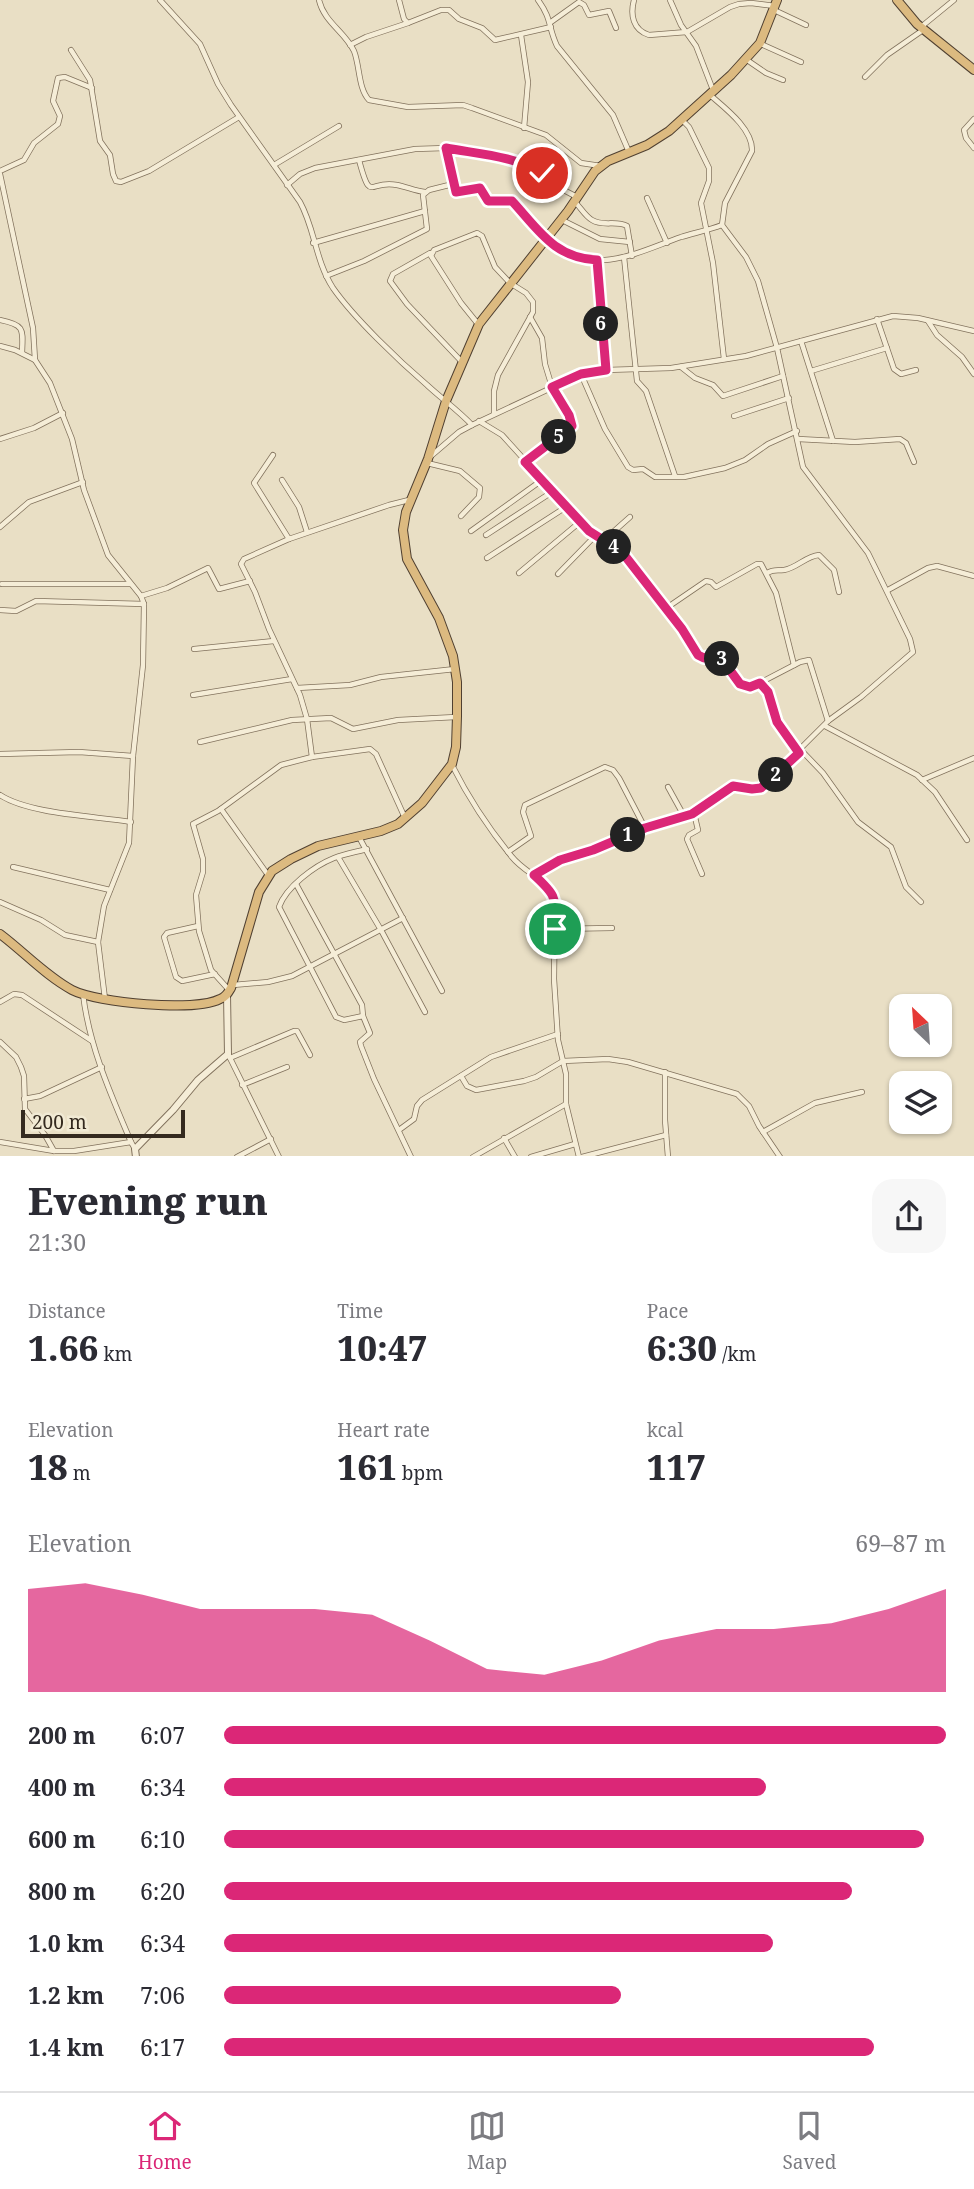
<!DOCTYPE html>
<meta charset="utf-8">
<style>
body{margin:0;font-family:"Noto Serif",serif;background:#f7f7f7;color:#2b2b33;height:100vh;display:flex;flex-direction:column;font-size:26px;white-space:nowrap}
*{box-sizing:border-box;margin:0}
p{font-size:23px;color:#7c7c81}
.icon{flex:none;width:38px;height:38px;fill:none;stroke:currentColor;stroke-width:2;stroke-linecap:round;stroke-linejoin:round}
.map{position:relative;height:1156px;overflow:hidden}
.sheet{display:flex;flex-direction:column;background:#fff;flex:1}
.sheet>*{flex:none}
.needle{width:46px;rotate:335deg}
.tools{position:absolute;left:889px;top:994px;display:grid;gap:14px}
.tools a{display:grid;place-items:center;width:63px;height:63px;border-radius:14px;background:#fff;box-shadow:0 2px 5px #0004;font-size:35px}
.scale{position:absolute;left:21px;bottom:18px;width:164px;box-sizing:border-box;padding-left:7px;border:4px solid #342a1f;border-top:0;font-size:19px;line-height:24px;white-space:nowrap;color:#342a1f;-webkit-text-stroke:5px #f1ead4;paint-order:stroke}
.pin{position:absolute;display:grid;place-items:center;width:60px;height:60px;color:#fff;margin:-30px;border:4px solid #fff;border-radius:50%;box-shadow:0 2px 7px #0007}
.km{position:absolute;width:35px;height:35px;margin:-18px;border-radius:50%;background:#222;color:#fff;font-size:19px;line-height:35px;text-align:center}
.round{display:grid;place-items:center;flex:none;width:74px;height:74px;border-radius:21px;background:#f7f7f7}
.head{display:flex;align-items:center;justify-content:space-between;height:119px;padding:0 28px}
h1{font-size:38px;font-weight:800;line-height:52px}
.metrics{display:grid;grid-template-columns:repeat(3,1fr);gap:10px;height:119px;padding:7px 28px}
.metrics div{display:grid;align-content:center}
.metrics b{font-size:35px;font-weight:800}
.metrics small{font-size:19px;font-weight:400}
.metrics p{font-size:19px}
.chart{height:196px;padding:14px 28px}
.chart p{display:flex;justify-content:space-between}
.chart svg{width:100%;height:126px;margin-top:7px;fill:#db2777;opacity:.7}
ul{padding:0 28px;list-style:none;font-size:23px}
li{display:grid;grid-template-columns:112px 84px 1fr;align-items:center;height:52px}
li i{height:18px;border-radius:9px;background:#db2777}
.menu{display:flex;justify-content:space-around;align-items:center;height:98px;border-top:2px solid #e1e1e2;background:#fff;font-size:19px;color:#7c7c81}
.menu a{display:grid;justify-items:center;gap:4px}
.menu .current{color:#db2777}
.map>svg:first-child{display:block}
</style>
<div class="map">
<svg width="974" height="1157" viewBox="0 0 974 1157">
<rect width="100%" height="100%" fill="#e9dfc5"/>
<g fill="none" stroke-linecap="round" stroke-linejoin="round">
<defs>
<g id="minor">
<path d="M160 0 200 44 218 84 231 105 300 202C315 229 315 260 333 288 354 318 399 361 427 385 442 399 458 410 472 425"/>
<path d="M319 0C324 22 345 32 354 51 360 66 358 88 369 100L408 107 463 105 472 108 546 135 581 163 601 166"/>
<polyline points="399,0 404,19 408,23 441,10 449,10 459,19 482,28 495,40 551,27"/>
<path d="M538 0C552 19 548 27 557 46L613 115 629 152"/>
<path d="M634 0C630 15 633 30 649 35L687 32 730 7 739 4 751 3 775 6"/>
<polyline points="670,0 681,25 696,46 713,90"/>
<polyline points="774,10 806,25"/>
<polyline points="551,22 579,2 584,5 589,15 609,11 616,28"/>
<polyline points="921,27 954,0"/>
<polyline points="521,35 528,82 524,128"/>
<polyline points="761,44 801,62"/>
<polyline points="350,45 366,37 408,23"/>
<polyline points="71,50 90,80 100,141 110,155 113,174 116,181 121,182 149,171 239,117"/>
<polyline points="747,60 766,73 783,80"/>
<polyline points="865,77 887,55 923,30"/>
<polyline points="974,119 964,130 966,138 974,148"/>
<polyline points="682,120 689,127 709,168 709,181 701,203 713,263 724,359"/>
<path d="M359 160C371 205 369 179 397 185 407 187 415 191 425 192"/>
<polyline points="274,165 339,126"/>
<polyline points="0,171 24,160 34,143 58,124 60,116 53,101 58,78 65,77 92,88"/>
<polyline points="0,174 33,328 35,360"/>
<path d="M453 184 457 193 480 188 488 201H512C527 216 538 237 557 248 601 274 638 252 681 237 694 233 709 230 722 225"/>
<polyline points="287,185 300,174 315,168 415,149 446,148 494,156 534,168 558,187 577,197"/>
<polyline points="647,198 667,243"/>
<path d="M575 202C581 208 585 216 592 220 603 227 616 220 627 226L632 256"/>
<polyline points="562,220 600,239 630,242"/>
<polyline points="313,243 425,211"/>
<polyline points="430,253 393,274 390,281 407,304 462,362"/>
<polyline points="624,257 637,381 646,391 675,476"/>
<polyline points="596,260 606,370"/>
<polyline points="326,276 364,261 427,229 423,195 429,190 453,184 446,148"/>
<polyline points="877,319 894,369 901,374 916,370"/>
<path d="M0 320C25 325 23 329 22 353"/>
<polyline points="928,321 937,335 962,357 974,374"/>
<polyline points="478,324 461,303 431,256 434,250 477,233 482,236 495,267 510,283 526,293 533,302 533,312 498,375 494,391 494,414"/>
<polyline points="801,341 833,441"/>
<polyline points="0,346 15,350 35,360 50,383 72,439 84,490 108,555 141,596 144,604 143,665 133,756 129,843 104,906 98,942 105,999"/>
<polyline points="681,367 695,378 713,385 723,396 783,376"/>
<polyline points="811,371 887,348"/>
<polyline points="581,374 605,429 628,467 633,470 643,469 655,477 684,477 725,468 745,460 768,444 797,431"/>
<polyline points="734,416 789,398"/>
<polyline points="479,421 502,435 589,531 622,552 682,630 698,655 703,658 719,655 740,684 746,687 754,686 800,662 809,660 828,721"/>
<polyline points="0,439 34,428 63,413"/>
<polyline points="798,439 855,442 900,439 906,443 914,462"/>
<polyline points="273,455 254,483 289,539 389,505 409,500"/>
<polyline points="431,456 459,432 472,425 581,374 606,370 671,368 746,356 893,316 918,318 974,331"/>
<polyline points="525,462 572,426 569,415 552,387 545,364 542,338 530,317"/>
<polyline points="427,463 460,471 480,488 479,497 461,516"/>
<polyline points="282,480 299,507 307,532"/>
<polyline points="0,527 29,502 83,482"/>
<polyline points="471,531 542,480"/>
<polyline points="486,535 552,492"/>
<polyline points="289,539 244,559 241,564 255,592 269,629 300,695 307,719 312,757"/>
<polyline points="603,541 630,517"/>
<polyline points="487,558 566,507"/>
<polyline points="519,573 580,522"/>
<path d="M767 573C774 569 777 571 784 570 797 568 806 556 819 555L834 570 839 592"/>
<polyline points="558,574 595,536"/>
<polyline points="2,584 130,584"/>
<polyline points="888,590 928,568 937,566 974,576"/>
<polyline points="141,596 167,588 208,568 219,589 250,581"/>
<polyline points="665,609 706,581 711,582 716,587 757,564 761,564 776,593 794,665"/>
<polyline points="0,610 16,611 36,601 144,604"/>
<polyline points="194,649 274,641"/>
<polyline points="760,683 770,696 777,722 799,753"/>
<polyline points="297,688 350,685 381,677 455,669"/>
<polyline points="193,695 292,679"/>
<polyline points="825,726 917,775 935,792 967,840"/>
<polyline points="200,742 292,720 331,718 353,729 398,720 456,717"/>
<polyline points="801,750 823,773 858,822 891,847 906,887 921,902"/>
<polyline points="0,754 79,752 133,756"/>
<path d="M452 765C468 797 489 829 512 857 524 872 545 879 555 897L554 979 558 1040 566 1074V1104L579 1157"/>
<polyline points="922,780 974,758"/>
<polyline points="668,787 684,816"/>
<path d="M0 795C29 814 94 816 131 822"/>
<polyline points="221,809 268,875"/>
<polyline points="694,813 698,830 689,835 687,839 702,874"/>
<polyline points="359,837 442,991"/>
<path d="M367 849C356 852 344 854 334 858 314 866 286 887 279 907L336 1017 344 1020 363 1016 370 1033 360 1042 361 1046 374 1079 411 1157"/>
<polyline points="508,852 531,836 523,812 525,805 605,767 613,770 619,778 645,828"/>
<polyline points="338,857 381,930 425,1012"/>
<polyline points="13,867 110,890"/>
<path d="M534 875 560 860 593 850 645 828 692 814 733 786 752 789 762 787 828 721 861 697 913 652 910 639 868 553 803 467 777 348 758 281 746 257 722 225 725 203 752 151C753 129 725 108 710 95"/>
<polyline points="296,884 362,1005 363,1016"/>
<polyline points="0,902 41,920 65,935 98,942"/>
<polyline points="198,926 167,933 164,937 176,977 182,981 215,974"/>
<polyline points="555,929 612,928"/>
<polyline points="233,985 268,982 292,976 403,918"/>
<polyline points="229,990 211,970 199,931 196,895 203,872 203,859 193,824 218,811 281,765 312,757 370,749 376,754 405,818"/>
<path d="M83 994C89 1046 111 1095 131 1142"/>
<polyline points="0,1002 14,994 22,995 92,1041"/>
<polyline points="0,1042 16,1057 21,1067 24,1076 25,1109 45,1135 54,1151"/>
<polyline points="228,1054 279,1157"/>
<polyline points="230,1058 294,1031 297,1031 310,1055"/>
<polyline points="665,1072 665,1120 668,1157"/>
<polyline points="461,1076 467,1086 476,1090 524,1081 536,1077 563,1061 608,1059 628,1062 737,1094 749,1106 759,1126 780,1157"/>
<polyline points="242,1085 287,1067"/>
<polyline points="24,1099 40,1096 102,1067"/>
<polyline points="399,1130 414,1119 417,1106 422,1100 491,1057 558,1034"/>
<polyline points="763,1132 815,1103 862,1092"/>
<polyline points="504,1138 515,1157"/>
<polyline points="0,1142 54,1151 74,1151 131,1142 135,1149"/>
<polyline points="237,1157 271,1139"/>
<polyline points="473,1157 566,1104"/>
<polyline points="531,1157 575,1144"/>
<polyline points="582,1157 666,1135"/>
</g>
<polyline id="tertiary" points="136,1157 135,1149 173,1110 198,1080 228,1054 227,995"/>
<g id="trunk">
<polyline points="897,0 917,24 974,70"/>
<path d="M0 934C24 952 46 976 72 990 97 1003 196 1012 220 999 226 997 228 993 231 988L259 892 272 871 291 859 318 846 381 831 398 824 422 803 452 764 456 747 457 716V682L453 656 439 618 407 559 403 530 406 512 428 459 446 401 479 324 568 211 595 171 608 161 647 145 669 131 731 75 760 43 777 0"/>
</g>
</defs>
<use href="#minor" stroke="#82725d" stroke-width="6"/>
<use href="#tertiary" stroke="#82725d" stroke-width="8"/>
<use href="#trunk" stroke="#504031" stroke-width="10"/>
<use href="#minor" stroke="#f5edd7" stroke-width="4.5"/>
<use href="#tertiary" stroke="#f5edd7" stroke-width="6"/>
<use href="#trunk" stroke="#dcba80" stroke-width="8"/>
</g>
<g fill="none" stroke-linecap="round" stroke-linejoin="round">
<defs>
<path id="route" d="M542 173C515 156 478 154 446 148L456 192 480 188 488 201H512C538 229 554 258 597 260L606 370 581 374 552 387 569 415 572 426 525 462 589 531 622 552 682 629 698 655 704 658 713 654 719 655 740 684 750 687 760 683 768 692 777 722 799 753 761 788 752 789 733 786 692 814 645 828 593 850 560 860 534 875C558 897 555 897 555 929"/>
</defs>
<use href="#route" stroke="#fff" stroke-width="14"/>
<use href="#route" stroke="#db2777" stroke-width="9"/>
</g>
</svg>
<div class="tools">
<a><svg class="needle" viewBox="-14 -14 28 28"><path d="M0-13l5 13h-10z" fill="#e53935"/><path d="M0 13l5-13h-10z" fill="#7c7c81"/></svg></a>
<a><svg class="icon" aria-label="layers" viewBox="0 0 24 24"><path d="M12 4l9 5-9 5-9-5zM3 14l9 5 9-5"/></svg></a>
</div>
<div class="scale">200 m</div>
<div class="pin" style="left:555px;top:929px;background:#1e9e55"><svg class="icon" aria-label="arrive" viewBox="0 0 24 24"><path d="M6 21V4h12l-3 4 3 4H6"/></svg></div>
<div class="pin" style="left:542px;top:173px;background:#d93025"><svg class="icon" aria-label="check" viewBox="0 0 24 24"><path d="M5 12l5 5 9-10"/></svg></div>
<b class="km" style="left:628px;top:835px">1</b>
<b class="km" style="left:776px;top:775px">2</b>
<b class="km" style="left:722px;top:659px">3</b>
<b class="km" style="left:614px;top:547px">4</b>
<b class="km" style="left:559px;top:437px">5</b>
<b class="km" style="left:601px;top:324px">6</b>
</div>
<section class="sheet">
<div class="head"><div><h1>Evening run</h1><p>21:30</p></div><a class="round"><svg class="icon" aria-label="share" viewBox="0 0 24 24"><path d="M12 15V3M7 8l5-5 5 5M5 13v7h14v-7"/></svg></a></div>
<div class="metrics">
<div><p>Distance</p><b>1.66<small> km</small></b></div>
<div><p>Time</p><b>10:47</b></div>
<div><p>Pace</p><b>6:30<small> /km</small></b></div>
</div>
<div class="metrics">
<div><p>Elevation</p><b>18<small> m</small></b></div>
<div><p>Heart rate</p><b>161<small> bpm</small></b></div>
<div><p>kcal</p><b>117</b></div>
</div>
<div class="chart"><p><span>Elevation</span>69–87 m</p>
<svg viewBox="0 0 160 44" preserveAspectRatio="none"><path d="M0 44V8L10 6L20 10L30 15L40 15L50 15L60 17L70 26L80 36L90 38L100 33L110 26L120 22L130 22L140 20L150 15L160 8V44z"/></svg>
</div>
<ul>
<li><b>200 m</b>6:07<i style="width:100%"></i></li>
<li><b>400 m</b>6:34<i style="width:75%"></i></li>
<li><b>600 m</b>6:10<i style="width:97%"></i></li>
<li><b>800 m</b>6:20<i style="width:87%"></i></li>
<li><b>1.0 km</b>6:34<i style="width:76%"></i></li>
<li><b>1.2 km</b>7:06<i style="width:55%"></i></li>
<li><b>1.4 km</b>6:17<i style="width:90%"></i></li>
</ul>
</section>
<nav class="menu">
<a class="current"><svg class="icon" aria-label="home" viewBox="0 0 24 24"><path d="M3 11l9-7 9 7M6 9v11h12V9"/></svg>Home</a>
<a><svg class="icon" aria-label="map" viewBox="0 0 24 24"><path d="M3 6l6-2 6 2 6-2v14l-6 2-6-2-6 2zM9 4v14M15 6v14"/></svg>Map</a>
<a><svg class="icon" aria-label="saved" viewBox="0 0 24 24"><path d="M7 4h10v16l-5-4-5 4z"/></svg>Saved</a>
</nav>
